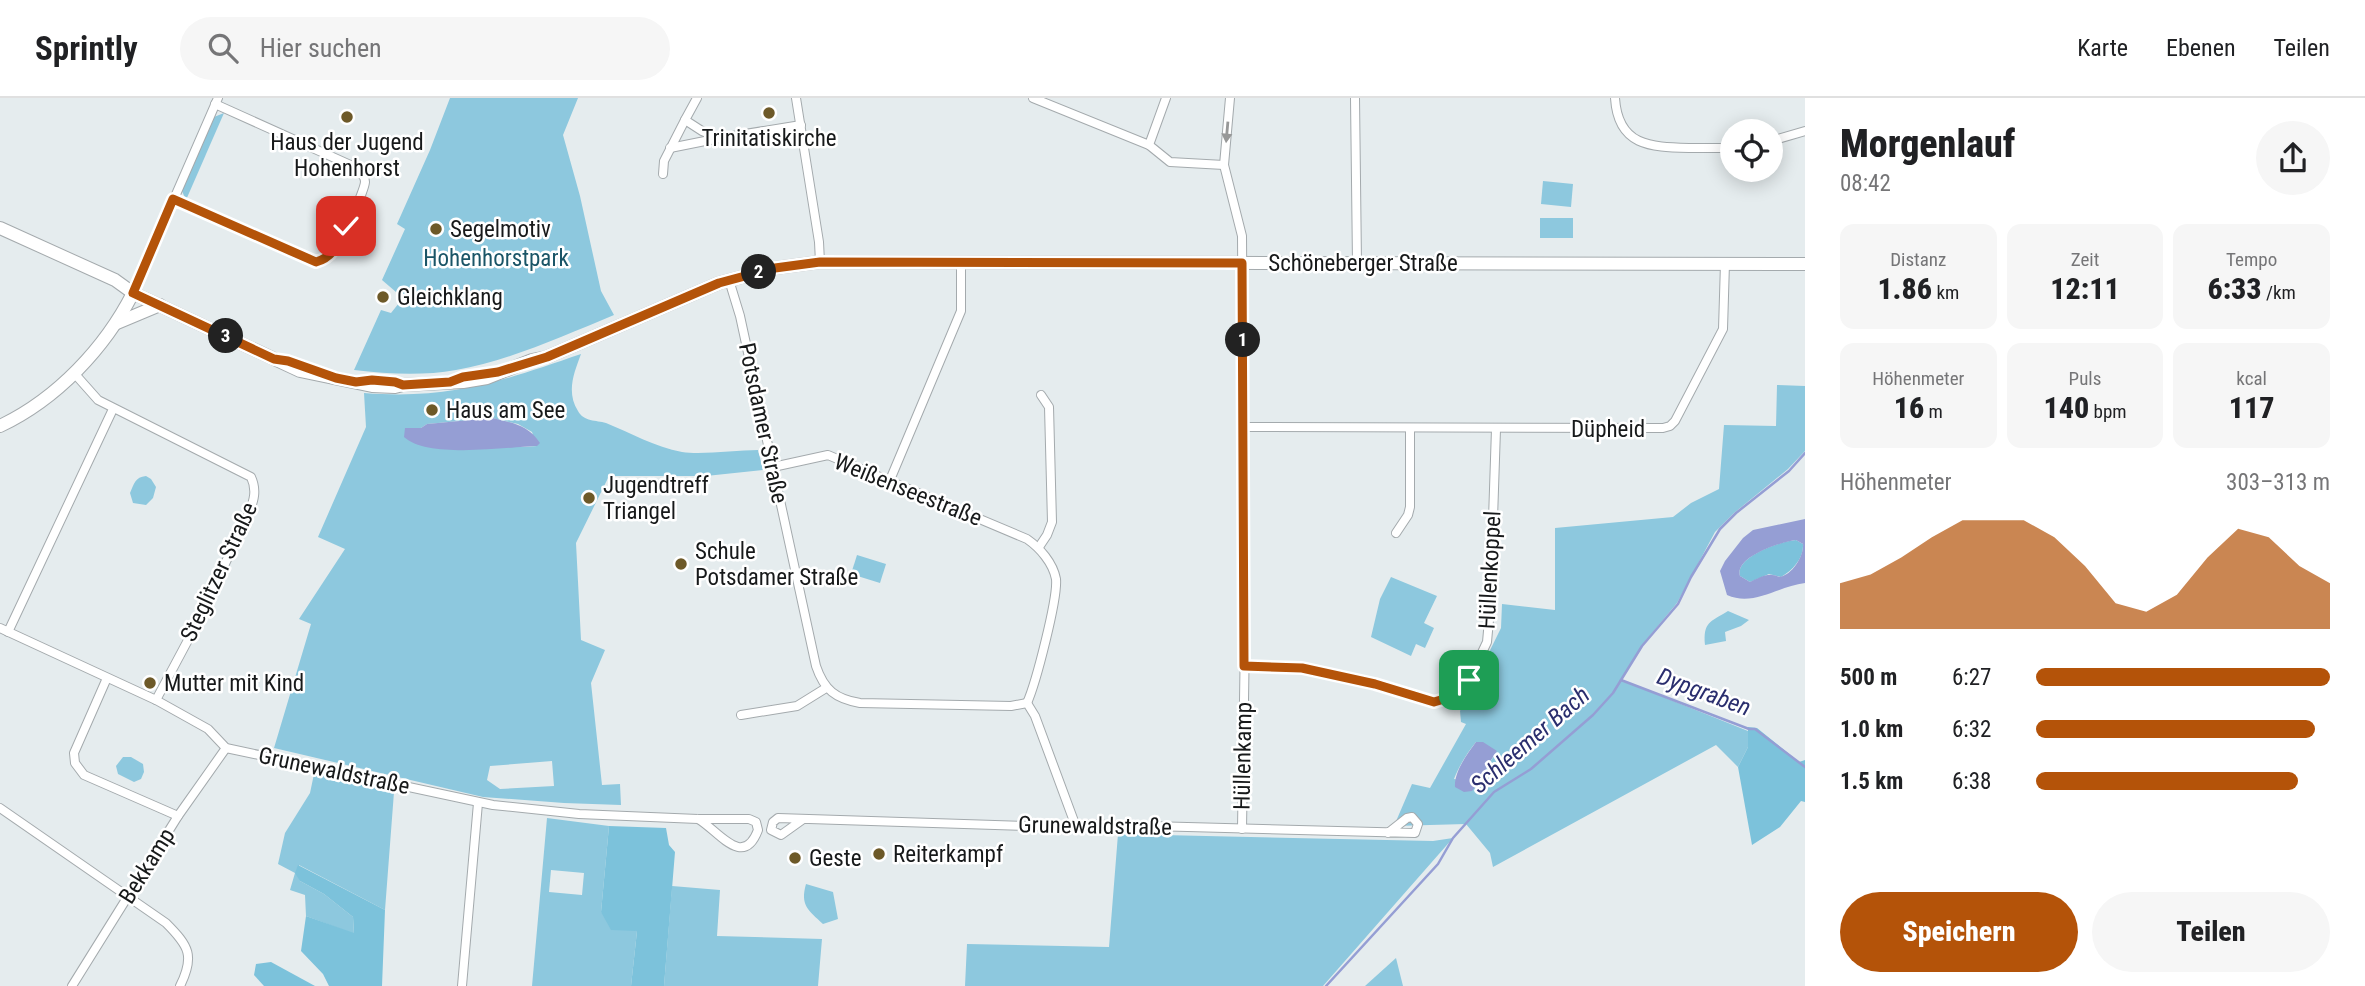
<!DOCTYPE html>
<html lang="de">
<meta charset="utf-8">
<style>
body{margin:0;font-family:"Roboto Condensed",sans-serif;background:#f6f6f6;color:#202124;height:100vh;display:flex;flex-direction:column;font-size:26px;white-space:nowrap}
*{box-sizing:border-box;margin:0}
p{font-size:23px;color:#757577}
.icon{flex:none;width:38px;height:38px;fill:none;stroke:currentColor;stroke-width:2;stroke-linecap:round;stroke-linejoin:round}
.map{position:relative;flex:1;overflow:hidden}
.details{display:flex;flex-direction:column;background:#fff;width:560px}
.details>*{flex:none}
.buttons{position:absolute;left:1720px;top:21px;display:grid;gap:14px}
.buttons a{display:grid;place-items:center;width:63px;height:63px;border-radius:50%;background:#fff;box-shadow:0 4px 18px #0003;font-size:35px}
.pin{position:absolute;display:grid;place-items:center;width:60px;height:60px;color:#fff;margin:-30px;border-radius:14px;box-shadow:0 4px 10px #0006}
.km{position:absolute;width:35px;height:35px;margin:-18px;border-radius:50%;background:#222;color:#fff;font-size:19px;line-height:35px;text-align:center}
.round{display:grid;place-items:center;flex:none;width:74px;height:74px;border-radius:37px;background:#f6f6f6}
.overview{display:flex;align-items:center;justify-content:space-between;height:119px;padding:0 35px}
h1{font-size:38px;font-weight:800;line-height:52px}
.stats{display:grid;grid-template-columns:repeat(3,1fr);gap:10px;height:119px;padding:7px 35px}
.stats div{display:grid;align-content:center;border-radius:14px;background:#f6f6f6;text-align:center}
.stats b{font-size:30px;font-weight:800}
.stats small{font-size:19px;font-weight:400}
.stats p{font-size:19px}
.chart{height:196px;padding:14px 35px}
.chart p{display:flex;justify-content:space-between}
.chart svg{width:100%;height:126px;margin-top:7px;fill:#b45309;opacity:.7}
.action{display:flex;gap:14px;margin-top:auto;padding:14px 35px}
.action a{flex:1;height:80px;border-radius:42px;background:#b45309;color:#fff;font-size:28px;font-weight:800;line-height:80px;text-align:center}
.action a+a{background:#f6f6f6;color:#202124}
ul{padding:0 35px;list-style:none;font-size:23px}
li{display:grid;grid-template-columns:112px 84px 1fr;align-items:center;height:52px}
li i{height:18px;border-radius:9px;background:#b45309}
header{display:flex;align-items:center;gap:42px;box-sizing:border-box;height:98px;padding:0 35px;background:#fff;border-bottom:2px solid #e0e0e0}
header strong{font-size:33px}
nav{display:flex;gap:38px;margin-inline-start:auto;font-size:24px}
.search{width:490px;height:63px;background:#f6f6f6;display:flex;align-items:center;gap:18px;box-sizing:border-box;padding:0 24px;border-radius:38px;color:#757577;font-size:26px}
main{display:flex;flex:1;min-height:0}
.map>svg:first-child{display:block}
</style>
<header>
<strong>Sprintly</strong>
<div class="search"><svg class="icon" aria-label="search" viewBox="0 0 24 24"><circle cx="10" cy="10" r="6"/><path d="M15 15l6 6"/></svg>Hier suchen</div>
<nav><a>Karte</a><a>Ebenen</a><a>Teilen</a></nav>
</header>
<main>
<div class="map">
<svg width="1805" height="888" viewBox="0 0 1805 888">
<rect width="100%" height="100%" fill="#e5ecee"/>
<g fill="#8dc8de" fill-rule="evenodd">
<path d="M450 0H578L563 37 580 98 601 193 614 217C563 238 511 262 456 272 423 278 388 276 354 272L381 212 391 215 403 200 382 182 405 131 397 126 430 52Z"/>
<polygon points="224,15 186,102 182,93 214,19"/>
<polygon points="1543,83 1573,86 1571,109 1541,106"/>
<rect x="1540" y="120" width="33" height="20"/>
<path d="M581 256C574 275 566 294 578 313 584 324 596 322 606 325 631 335 655 349 682 354 702 357 736 352 758 352L763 372 706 378H609L576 445 581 542 605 552 591 585 602 687 620 686 621 707 564 705 483 699 274 650 311 526 299 521 345 451 318 439 366 329 364 295C450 302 502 283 581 256ZM492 320 518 326 532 334 537 348 522 349 405 330H421L427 326ZM552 663 554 688 500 691 487 682 490 668Z"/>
<path d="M1777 287 1805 288V353L1788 371 1734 415 1715 434 1677 505 1642 547 1621 582 1748 633V649L1738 669 1716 647 1493 769 1490 755 1466 726 1394 728 1412 686 1430 690 1466 626 1461 624 1460 613 1501 530 1502 506 1555 512V430L1673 419 1691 405 1719 391 1724 327 1776 328ZM1476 644 1494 658 1487 668 1483 683 1478 685 1454 681C1459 668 1467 655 1476 644Z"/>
<path d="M146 378 151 381 156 389 153 400 146 407 133 405 130 395C134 386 135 379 146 378Z"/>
<polygon points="857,457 886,466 880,485 851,476"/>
<polygon points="1391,479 1437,498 1424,525 1434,530 1425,550 1416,546 1411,558 1371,539 1380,501"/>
<path d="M1728 513 1749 522 1741 528 1725 534 1726 543 1705 547C1703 524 1710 524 1728 513Z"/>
<polygon points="123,659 131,659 143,666 144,674 141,681 134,684 118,676 116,668"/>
<polygon points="314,676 394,694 385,812 299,767 300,783 324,796 353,819 354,836 306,818 305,797 290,792 295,775 278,766 285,735 310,695"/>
<path d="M547 720 609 728 601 814 637 833 631 888H532ZM551 772 584 775 582 797 549 794Z"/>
<polygon points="1118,736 1433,743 1453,740 1323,888 965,888 967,846 1109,849"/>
<path d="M806 786 833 794 838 821 823 826C808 812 800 807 806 786Z"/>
<polygon points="672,788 720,792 717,838 822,841 818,888 664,888"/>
<polygon points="1396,860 1403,888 1365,888"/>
</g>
<g fill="#7cc2db">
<path d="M1796 442 1803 446C1804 460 1793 472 1781 479L1769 476 1750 484 1740 478C1734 459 1781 443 1796 442Z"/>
<polygon points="1748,629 1757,630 1799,664 1805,662 1805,704 1801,703 1780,729 1752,747 1738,669 1748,649"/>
<polygon points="609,728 666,730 669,747 675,754 664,888 631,888 637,833 611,832 601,814"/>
<polygon points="298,767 385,812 382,888 329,888 323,876 301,853 306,818 354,835 353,819 324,796 300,783 295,775"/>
<polygon points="271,864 315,888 264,888 254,877 256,866"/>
</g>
<g fill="#959ed4" fill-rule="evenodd">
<path d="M492 320C513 325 528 327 540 345L537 348C506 349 428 361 404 339L405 330H421L427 326Z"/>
<path d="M1805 421V485C1778 488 1754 509 1727 497L1720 473 1725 463 1743 440 1753 432ZM1796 442 1803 446C1804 457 1794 474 1783 478 1778 480 1777 477 1772 477 1765 476 1757 481 1750 484L1740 478C1734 459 1781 444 1796 442Z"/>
<path d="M1476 644H1483L1497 653 1487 668 1483 683 1478 685 1472 693 1464 694 1455 689C1454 674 1467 656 1476 644Z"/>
</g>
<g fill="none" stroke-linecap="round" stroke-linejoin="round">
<g stroke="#959ed4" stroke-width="2.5">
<polyline points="1621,582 1749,631 1755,631 1805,669"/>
<polyline points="1326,888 1438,766 1453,740 1494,694 1531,671 1593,617 1613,595 1642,548 1678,506 1691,479 1720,431 1736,415 1789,373 1805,355"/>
</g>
<defs>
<g id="street">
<polyline points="697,0 685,22 702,33 720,40 801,27"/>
<polyline points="796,0 819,144 820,164"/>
<polyline points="1033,0 1149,47 1170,64 1224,67"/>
<polyline points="1230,0 1224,67 1242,138 1245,538 1242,731"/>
<polyline points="1355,0 1357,165"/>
<path d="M1615 0C1618 48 1650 49 1689 50 1703 50 1718 50 1732 50"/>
<polyline points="1771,43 1805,33"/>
<polyline points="1149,47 1166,0"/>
<polyline points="670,50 720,40"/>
<polyline points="663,76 664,63 685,22"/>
<path d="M173 101 316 164C324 162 329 159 335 152 341 144 364 94 365 84 365 78 361 74 357 70L215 6"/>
<path d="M729 182 740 218 816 568C824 592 836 601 860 605L1011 608 1027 605 1035 618 1075 726"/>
<polyline points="133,195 218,0"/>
<path d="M74 275 98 302 251 379C257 392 254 402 249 415L195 529 156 602"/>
<polyline points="1244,329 1663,330 1670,328 1675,323 1723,231 1725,165"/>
<path d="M773 369 828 357 1027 441C1040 450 1053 465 1056 481 1058 500 1036 585 1027 605"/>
<polyline points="890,382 961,213 961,164"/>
<polyline points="1396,435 1408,417 1410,409 1410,331"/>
<polyline points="1039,449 1047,437 1052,424 1049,309 1041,297"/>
<path d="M0 530 156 602 208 631 226 650 493 707 579 716 698 721H749L756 724 758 732C743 772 717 731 698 721"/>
<polyline points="8,534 113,311"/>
<polyline points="1244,568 1302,570 1375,586 1434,604 1454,598 1469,582 1487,544 1490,511 1496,331"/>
<polyline points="107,580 74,655 75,665 84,677 178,718"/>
<polyline points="741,617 797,608 826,590"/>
<path d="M0 710 166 825C189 848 195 858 180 888"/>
<polyline points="802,722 781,737 771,732 773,724 778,720 1060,729 1075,726 1415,735 1418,726 1412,719 1407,720 1388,735"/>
<polyline points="72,888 178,718 226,650"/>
<polyline points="462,888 478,705"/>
</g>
<g id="secondary">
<polyline points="0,130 115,182 133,195 300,273 372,288 395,289 403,287 463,284 487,280 532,262 547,259 719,185 775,170 820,164 1805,166"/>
<polyline points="117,225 160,207"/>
<path d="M0 328C57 301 105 250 133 195"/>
</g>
</defs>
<use href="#street" stroke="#a4aaad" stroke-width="10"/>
<use href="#secondary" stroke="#a4aaad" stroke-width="14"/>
<use href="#street" stroke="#fff" stroke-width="8"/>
<use href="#secondary" stroke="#fff" stroke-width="12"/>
</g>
<defs><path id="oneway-solid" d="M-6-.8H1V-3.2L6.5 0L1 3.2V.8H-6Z" transform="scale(1.75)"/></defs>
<use fill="#979898" href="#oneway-solid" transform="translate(1227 34) rotate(95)"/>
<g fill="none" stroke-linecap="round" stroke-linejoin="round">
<defs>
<path id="route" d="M346 128C339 144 334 159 316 164L173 101 133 195 274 261 288 263 336 280 356 284 372 282 395 284 403 287 450 284 463 279 498 274 547 259 719 185 775 170 820 164 1242 165 1244 568 1302 570 1375 586 1434 604 1454 598 1469 582"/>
</defs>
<use href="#route" stroke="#fff" stroke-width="14"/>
<use href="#route" stroke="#b45309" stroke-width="9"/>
</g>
<g fill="#6d5928" stroke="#fff" stroke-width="2.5">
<circle cx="769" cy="15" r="7"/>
<circle cx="347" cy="19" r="7"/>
<circle cx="436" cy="131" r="7"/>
<circle cx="383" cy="199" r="7"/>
<circle cx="432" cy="312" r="7"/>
<circle cx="589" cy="400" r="7"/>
<circle cx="681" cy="466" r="7"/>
<circle cx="150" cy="585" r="7"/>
<circle cx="879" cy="756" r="7"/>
<circle cx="795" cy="760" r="7"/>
</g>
<g text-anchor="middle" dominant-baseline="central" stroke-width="5" stroke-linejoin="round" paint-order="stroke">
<g font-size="23" fill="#17191a" stroke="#fff" text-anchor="start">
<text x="769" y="40" text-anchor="middle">Trinitatiskirche</text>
<text x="347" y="44" text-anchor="middle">Haus der Jugend<tspan x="347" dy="26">Hohenhorst</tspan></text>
<text x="450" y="131">Segelmotiv</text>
<text x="397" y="199">Gleichklang</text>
<text x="446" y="312">Haus am See</text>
<text x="603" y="387">Jugendtreff<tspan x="603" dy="26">Triangel</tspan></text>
<text x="695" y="453">Schule<tspan x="695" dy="26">Potsdamer Straße</tspan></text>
<text x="164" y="585">Mutter mit Kind</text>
<text x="893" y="756">Reiterkampf</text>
<text x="809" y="760">Geste</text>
</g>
<g font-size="23" fill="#1a5567" stroke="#fff">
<text x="496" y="160">Hohenhorstpark</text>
</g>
<g font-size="23" fill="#17191a" stroke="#fff">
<text x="1363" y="165">Schöneberger Straße</text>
<text transform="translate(763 325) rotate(78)">Potsdamer Straße</text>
<text x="1608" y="331">Düpheid</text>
<text transform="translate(908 392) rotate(22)">Weißenseestraße</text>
<text transform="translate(1490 472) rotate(-87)">Hüllenkoppel</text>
<text transform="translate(219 474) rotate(-65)">Steglitzer Straße</text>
<text transform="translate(1243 658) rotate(-89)">Hüllenkamp</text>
<text transform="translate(334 673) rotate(12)">Grunewaldstraße</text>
<text transform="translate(1095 728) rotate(1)">Grunewaldstraße</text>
<text transform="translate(147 768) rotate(-58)">Bekkamp</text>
</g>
<g font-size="24" font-style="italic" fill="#2a2e6e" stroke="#fff">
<text transform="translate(1704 594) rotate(20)">Dypgraben</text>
<text transform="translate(1530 642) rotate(-41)">Schleemer Bach</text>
</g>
</g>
</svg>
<div class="buttons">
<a><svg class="icon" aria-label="locate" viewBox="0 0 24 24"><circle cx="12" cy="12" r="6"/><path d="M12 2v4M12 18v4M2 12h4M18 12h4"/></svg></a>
</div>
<div class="pin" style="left:1469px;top:582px;background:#1e9e55"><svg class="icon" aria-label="arrive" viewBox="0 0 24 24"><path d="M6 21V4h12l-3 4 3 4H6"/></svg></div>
<div class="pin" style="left:346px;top:128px;background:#d93025"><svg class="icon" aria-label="check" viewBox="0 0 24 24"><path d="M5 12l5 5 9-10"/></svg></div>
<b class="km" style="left:1243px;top:242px">1</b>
<b class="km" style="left:759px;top:174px">2</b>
<b class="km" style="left:226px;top:238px">3</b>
</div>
<section class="details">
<div class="overview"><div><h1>Morgenlauf</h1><p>08:42</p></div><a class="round"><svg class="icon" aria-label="share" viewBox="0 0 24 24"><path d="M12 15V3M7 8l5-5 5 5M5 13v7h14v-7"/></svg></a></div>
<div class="stats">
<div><p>Distanz</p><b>1.86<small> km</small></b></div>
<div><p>Zeit</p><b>12:11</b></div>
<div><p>Tempo</p><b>6:33<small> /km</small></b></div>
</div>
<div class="stats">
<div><p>Höhenmeter</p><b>16<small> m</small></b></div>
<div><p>Puls</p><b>140<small> bpm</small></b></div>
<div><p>kcal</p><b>117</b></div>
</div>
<div class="chart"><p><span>Höhenmeter</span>303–313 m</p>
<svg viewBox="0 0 160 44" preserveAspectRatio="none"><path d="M0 44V28L10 25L20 19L30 12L40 6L50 6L60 6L70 12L80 22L90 35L100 38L110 32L120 19L130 9L140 12L150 22L160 28V44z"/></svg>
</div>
<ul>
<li><b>500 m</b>6:27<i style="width:100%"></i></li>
<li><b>1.0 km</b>6:32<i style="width:95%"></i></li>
<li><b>1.5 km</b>6:38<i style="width:89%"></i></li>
</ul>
<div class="action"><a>Speichern</a><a>Teilen</a></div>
</section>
</main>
